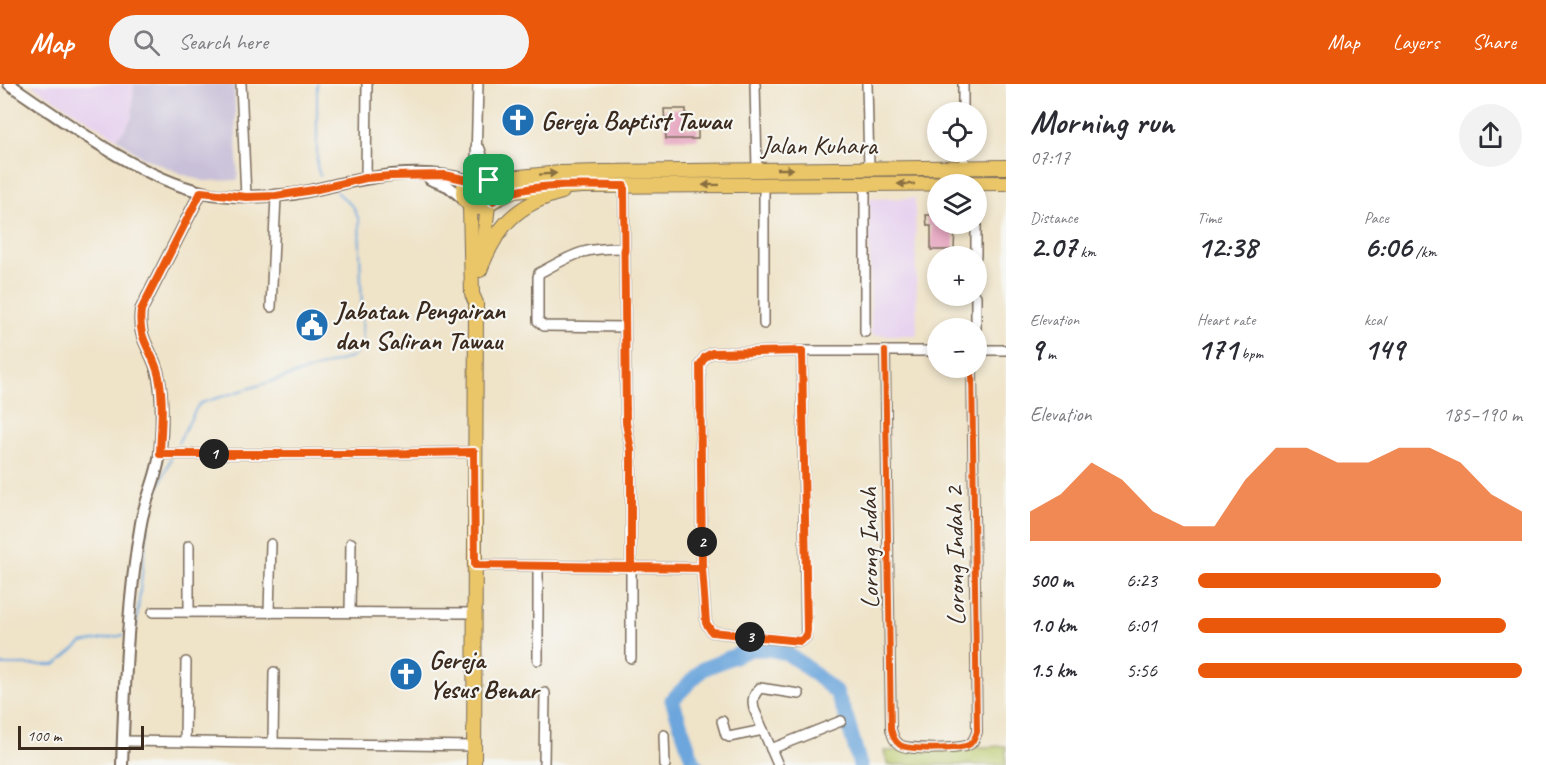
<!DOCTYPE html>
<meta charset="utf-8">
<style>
body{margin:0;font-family:Caveat,sans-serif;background:#f2f2f3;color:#2b2b33;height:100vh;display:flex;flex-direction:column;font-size:22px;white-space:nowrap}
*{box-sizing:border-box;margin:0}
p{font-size:20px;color:#7c7c81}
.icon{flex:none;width:33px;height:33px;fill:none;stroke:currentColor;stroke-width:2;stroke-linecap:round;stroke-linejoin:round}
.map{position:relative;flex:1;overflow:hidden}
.sheet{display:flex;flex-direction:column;background:#fff;width:540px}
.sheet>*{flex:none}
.buttons{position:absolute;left:927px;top:18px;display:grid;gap:12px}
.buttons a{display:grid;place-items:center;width:60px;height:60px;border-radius:50%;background:#fff;box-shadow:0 3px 9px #0003;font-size:30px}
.scale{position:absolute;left:18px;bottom:15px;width:126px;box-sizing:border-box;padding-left:6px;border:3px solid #3b2a1e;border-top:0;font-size:16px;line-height:21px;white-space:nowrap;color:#3b2a1e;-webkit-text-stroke:4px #f6f6f2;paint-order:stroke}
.pin{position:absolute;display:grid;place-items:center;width:51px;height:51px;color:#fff;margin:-26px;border-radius:12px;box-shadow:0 3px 9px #0006}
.km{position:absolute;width:30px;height:30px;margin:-15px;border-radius:50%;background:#222;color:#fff;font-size:16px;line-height:30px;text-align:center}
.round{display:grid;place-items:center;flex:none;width:63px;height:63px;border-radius:32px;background:#f2f2f3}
.overview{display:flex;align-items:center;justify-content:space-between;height:102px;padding:0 24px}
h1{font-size:33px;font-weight:700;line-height:45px}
.figures{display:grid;grid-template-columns:repeat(3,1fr);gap:9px;height:102px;padding:6px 24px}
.figures div{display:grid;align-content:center}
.figures b{font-size:30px;font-weight:700}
.figures small{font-size:16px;font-weight:400}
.figures p{font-size:16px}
.chart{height:168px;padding:12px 24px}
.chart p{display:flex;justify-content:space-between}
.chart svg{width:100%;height:108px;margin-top:6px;fill:#ea580c;opacity:.7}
ul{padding:0 24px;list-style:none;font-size:20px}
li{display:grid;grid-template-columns:96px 72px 1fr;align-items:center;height:45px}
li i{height:15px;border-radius:8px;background:#ea580c}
header{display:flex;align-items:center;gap:36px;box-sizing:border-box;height:84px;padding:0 30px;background:#ea580c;color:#fff}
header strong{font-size:28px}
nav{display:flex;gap:33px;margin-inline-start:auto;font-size:21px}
.search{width:420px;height:54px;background:#f2f2f3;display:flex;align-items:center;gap:15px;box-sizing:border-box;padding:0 21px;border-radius:33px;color:#7c7c81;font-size:22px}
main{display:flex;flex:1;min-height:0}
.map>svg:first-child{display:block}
</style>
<header>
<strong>Map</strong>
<div class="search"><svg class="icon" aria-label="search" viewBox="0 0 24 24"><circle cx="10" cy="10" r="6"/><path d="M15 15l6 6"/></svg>Search here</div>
<nav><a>Map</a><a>Layers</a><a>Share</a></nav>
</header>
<main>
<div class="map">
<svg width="1006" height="681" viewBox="0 0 1006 681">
<rect width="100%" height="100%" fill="#f6f6f2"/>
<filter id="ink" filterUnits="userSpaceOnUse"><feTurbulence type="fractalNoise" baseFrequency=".0167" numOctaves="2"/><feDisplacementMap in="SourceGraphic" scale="12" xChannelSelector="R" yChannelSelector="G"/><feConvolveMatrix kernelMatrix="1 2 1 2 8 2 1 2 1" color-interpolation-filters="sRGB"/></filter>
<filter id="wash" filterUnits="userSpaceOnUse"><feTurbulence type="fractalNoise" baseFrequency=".008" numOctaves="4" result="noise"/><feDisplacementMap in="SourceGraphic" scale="24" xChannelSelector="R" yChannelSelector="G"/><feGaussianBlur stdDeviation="1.35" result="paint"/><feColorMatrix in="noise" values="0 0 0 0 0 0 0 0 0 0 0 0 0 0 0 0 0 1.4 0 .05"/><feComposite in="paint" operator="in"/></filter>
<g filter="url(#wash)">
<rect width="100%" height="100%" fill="#efe3c8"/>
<g fill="#e7d2ef">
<polygon points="30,0 134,0 132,33 126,44 117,54"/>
<polygon points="915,114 917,251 871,251 869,115"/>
</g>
<polygon fill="#c8bfd8" points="134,0 234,0 238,96 204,97 182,90 140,72 117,54 126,44 132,33"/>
<polygon fill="#b9c86b" stroke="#7a7944" stroke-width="1.5" points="1006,662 1006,681 888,681 884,667"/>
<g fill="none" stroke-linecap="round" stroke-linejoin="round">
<g stroke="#6ca6dc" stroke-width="2">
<polyline points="317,0 317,83 320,91"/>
<polyline points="178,359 197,323 201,319 352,273 363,260 359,136 353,123 337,108"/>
<polyline points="132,549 136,543 148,437 154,414 171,374"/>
<polyline points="0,581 55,581 82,559 124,551"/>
</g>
<polyline stroke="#6ca6dc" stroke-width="15" points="696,681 693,677 672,616 703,585 751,565 768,565 786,569 800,578 836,608 847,635 860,681"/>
</g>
<g id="blocks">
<g fill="#e6a8c1">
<polygon points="664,25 686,25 686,44 698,43 698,55 666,55"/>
<polygon points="926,131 938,131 938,140 955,140 954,166 931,166 931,142 927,142"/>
</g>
</g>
</g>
<g filter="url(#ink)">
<use href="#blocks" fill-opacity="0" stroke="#7a6b5a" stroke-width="1.5"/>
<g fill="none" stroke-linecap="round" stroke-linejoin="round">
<defs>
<g id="minor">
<polyline points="241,0 246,113"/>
<polyline points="755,0 757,85"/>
<polyline points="867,0 869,84"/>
<polyline points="963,0 963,28"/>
<polyline points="480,65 489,95"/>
<polyline points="964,68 964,84"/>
<polyline points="366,94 367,0"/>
<polyline points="470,95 476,77 478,0"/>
<polyline points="865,100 865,248"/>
<polyline points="624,102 626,339 631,366 631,574"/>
<polyline points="976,140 976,172"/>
<path d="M624 164C586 164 577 168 543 187L539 189 538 193V237L544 242 625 243"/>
<polyline points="976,212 976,244"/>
<polyline points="271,223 276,112"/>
<polyline points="764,240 764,100"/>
<polyline points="976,266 1006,266"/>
<polygon points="802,267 806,553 800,557 795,557 712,548 706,539 702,484 700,281 705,273 712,269"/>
<polyline points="802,267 938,267"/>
<path d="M885 267 891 645C893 652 894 657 900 661 908 666 962 666 970 660 974 657 975 653 977 648L972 284"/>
<polyline points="160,370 369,370 474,368"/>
<polyline points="475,481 702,484"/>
<polyline points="153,528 474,529"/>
<polyline points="189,528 189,462"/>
<polyline points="269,528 271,460"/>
<polyline points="350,528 351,459"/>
<polyline points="538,576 538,482"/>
<polyline points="722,637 726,651 729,653 763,646"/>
<polyline points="664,651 665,681"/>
<polyline points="123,657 474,662"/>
<polyline points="185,658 186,578"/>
<polyline points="273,659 274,588"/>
<polyline points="771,665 841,637"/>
<polyline points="544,681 545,609"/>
<path d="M778 681 754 625C752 616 753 611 760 604L799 610"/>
</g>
<g id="tertiary">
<path d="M9 0C64 37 138 93 202 108 231 115 264 113 293 110 317 106 340 99 364 95 397 89 436 87 468 96"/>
<polyline points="430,95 448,102 466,117"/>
<path d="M122 681C125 600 127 519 141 439 145 415 158 392 160 368 162 345 163 312 158 290 152 264 137 257 141 226L201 108"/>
</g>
<g id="primary">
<circle cx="479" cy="108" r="16"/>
<polyline points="490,96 560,89 603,88 1006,83"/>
<polyline points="493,117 514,107 582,102 1006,99"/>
<polyline points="470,121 472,210 476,219 474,681"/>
<polyline points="482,170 488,122"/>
<path d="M480 186C497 142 516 120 562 108"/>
</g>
</defs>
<use href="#minor" stroke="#7a6b5a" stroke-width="12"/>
<use href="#tertiary" stroke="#7a6b5a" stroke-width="14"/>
<use href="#primary" stroke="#7a6b5a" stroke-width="16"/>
<use href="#minor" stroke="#fff" stroke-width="9"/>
<use href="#tertiary" stroke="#fff" stroke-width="10"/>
<use href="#primary" stroke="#eac669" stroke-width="14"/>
<defs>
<g id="cycleway">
<polygon points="802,267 806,553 800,557 795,557 712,548 706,539 702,484 700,281 705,273 712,269"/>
<path d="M885 267 891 645C893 652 894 657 900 661 908 666 962 666 970 660 974 657 975 653 977 648L972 284"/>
</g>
</defs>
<use href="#cycleway" stroke="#f6f6f2" stroke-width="10"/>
<use href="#cycleway" stroke="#e8590c" stroke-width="6"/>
</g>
<defs><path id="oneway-solid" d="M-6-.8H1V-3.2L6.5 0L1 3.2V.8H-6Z" transform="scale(1.5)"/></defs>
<g fill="#8a7040">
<use href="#oneway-solid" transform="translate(785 85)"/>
<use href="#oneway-solid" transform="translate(548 90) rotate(-4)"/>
<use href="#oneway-solid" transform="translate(906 100) rotate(180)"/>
<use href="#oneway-solid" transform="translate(711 101) rotate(179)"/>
</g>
</g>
<g fill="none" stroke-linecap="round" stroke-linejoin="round" filter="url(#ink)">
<defs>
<path id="route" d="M489 96 479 92 468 96 445 91 391 92 366 94 313 106 276 112 246 113 201 108 141 226C137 258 153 265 159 293 164 318 161 345 160 370H369L474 368 475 481 702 484 700 281 705 273 712 269 802 267 807 546 806 553 800 557 712 548 706 539 702 484 631 483V366L626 339 624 102C588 102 522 97 493 117L495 105 489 96"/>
</defs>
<use href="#route" stroke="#fff" stroke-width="12"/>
<use href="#route" stroke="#ea580c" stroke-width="8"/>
</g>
<defs>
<symbol id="church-disc" viewBox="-11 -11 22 22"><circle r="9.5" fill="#1f6fb2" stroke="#f6f6f2"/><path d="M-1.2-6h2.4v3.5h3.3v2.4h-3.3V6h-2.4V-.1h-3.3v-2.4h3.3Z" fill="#fff"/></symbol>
<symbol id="civic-disc" viewBox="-11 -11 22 22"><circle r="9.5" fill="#1f6fb2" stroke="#f6f6f2"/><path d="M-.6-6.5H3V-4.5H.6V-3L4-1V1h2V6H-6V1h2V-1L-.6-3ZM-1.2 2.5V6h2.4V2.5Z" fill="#fff"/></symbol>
</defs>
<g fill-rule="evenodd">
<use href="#church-disc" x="499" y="17" width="38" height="38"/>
<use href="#civic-disc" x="293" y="222" width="38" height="38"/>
<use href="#church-disc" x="387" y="571" width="38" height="38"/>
</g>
<g text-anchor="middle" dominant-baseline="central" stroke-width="4.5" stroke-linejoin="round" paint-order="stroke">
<g font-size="26" font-weight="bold" fill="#3b2a1e" stroke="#f6f6f2" text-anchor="start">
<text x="541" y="36">Gereja Baptist Tawau</text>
<text x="335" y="226">Jabatan Pengairan<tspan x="335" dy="30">dan Saliran Tawau</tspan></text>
<text x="429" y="575">Gereja<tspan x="429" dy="30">Yesus Benar</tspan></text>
</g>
<g font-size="26" fill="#3b2a1e" stroke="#f6f6f2">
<text x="819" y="61">Jalan Kuhara</text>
<text transform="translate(869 464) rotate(-91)">Lorong Indah</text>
<text transform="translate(955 472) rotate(-91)">Lorong Indah 2</text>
</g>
</g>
</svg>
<div class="buttons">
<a><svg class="icon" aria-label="locate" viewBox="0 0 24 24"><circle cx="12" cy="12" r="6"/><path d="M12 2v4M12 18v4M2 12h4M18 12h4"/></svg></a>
<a><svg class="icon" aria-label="layers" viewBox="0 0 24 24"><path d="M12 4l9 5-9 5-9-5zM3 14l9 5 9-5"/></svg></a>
<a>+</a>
<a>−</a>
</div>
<div class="scale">100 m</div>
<div class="pin" style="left:489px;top:96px;background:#1e9e55"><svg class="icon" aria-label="arrive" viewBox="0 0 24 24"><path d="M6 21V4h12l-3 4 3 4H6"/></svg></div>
<b class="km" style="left:214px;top:370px">1</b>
<b class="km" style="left:702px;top:458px">2</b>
<b class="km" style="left:750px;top:553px">3</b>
</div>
<section class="sheet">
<div class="overview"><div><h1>Morning run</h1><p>07:17</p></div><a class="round"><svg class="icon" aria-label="share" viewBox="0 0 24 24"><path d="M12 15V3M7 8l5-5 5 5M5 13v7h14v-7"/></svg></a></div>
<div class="figures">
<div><p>Distance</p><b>2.07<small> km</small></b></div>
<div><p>Time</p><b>12:38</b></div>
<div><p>Pace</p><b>6:06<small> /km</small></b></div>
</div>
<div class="figures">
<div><p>Elevation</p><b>9<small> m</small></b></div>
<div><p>Heart rate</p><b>171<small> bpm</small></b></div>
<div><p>kcal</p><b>149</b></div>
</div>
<div class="chart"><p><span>Elevation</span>185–190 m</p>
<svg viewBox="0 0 160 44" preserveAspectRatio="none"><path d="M0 44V32L10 25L20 12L30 19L40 32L50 38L60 38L70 19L80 6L90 6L100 12L110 12L120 6L130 6L140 12L150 25L160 32V44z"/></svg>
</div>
<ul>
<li><b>500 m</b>6:23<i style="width:75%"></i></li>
<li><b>1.0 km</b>6:01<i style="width:95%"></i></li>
<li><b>1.5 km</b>5:56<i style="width:100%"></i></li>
</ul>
</section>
</main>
